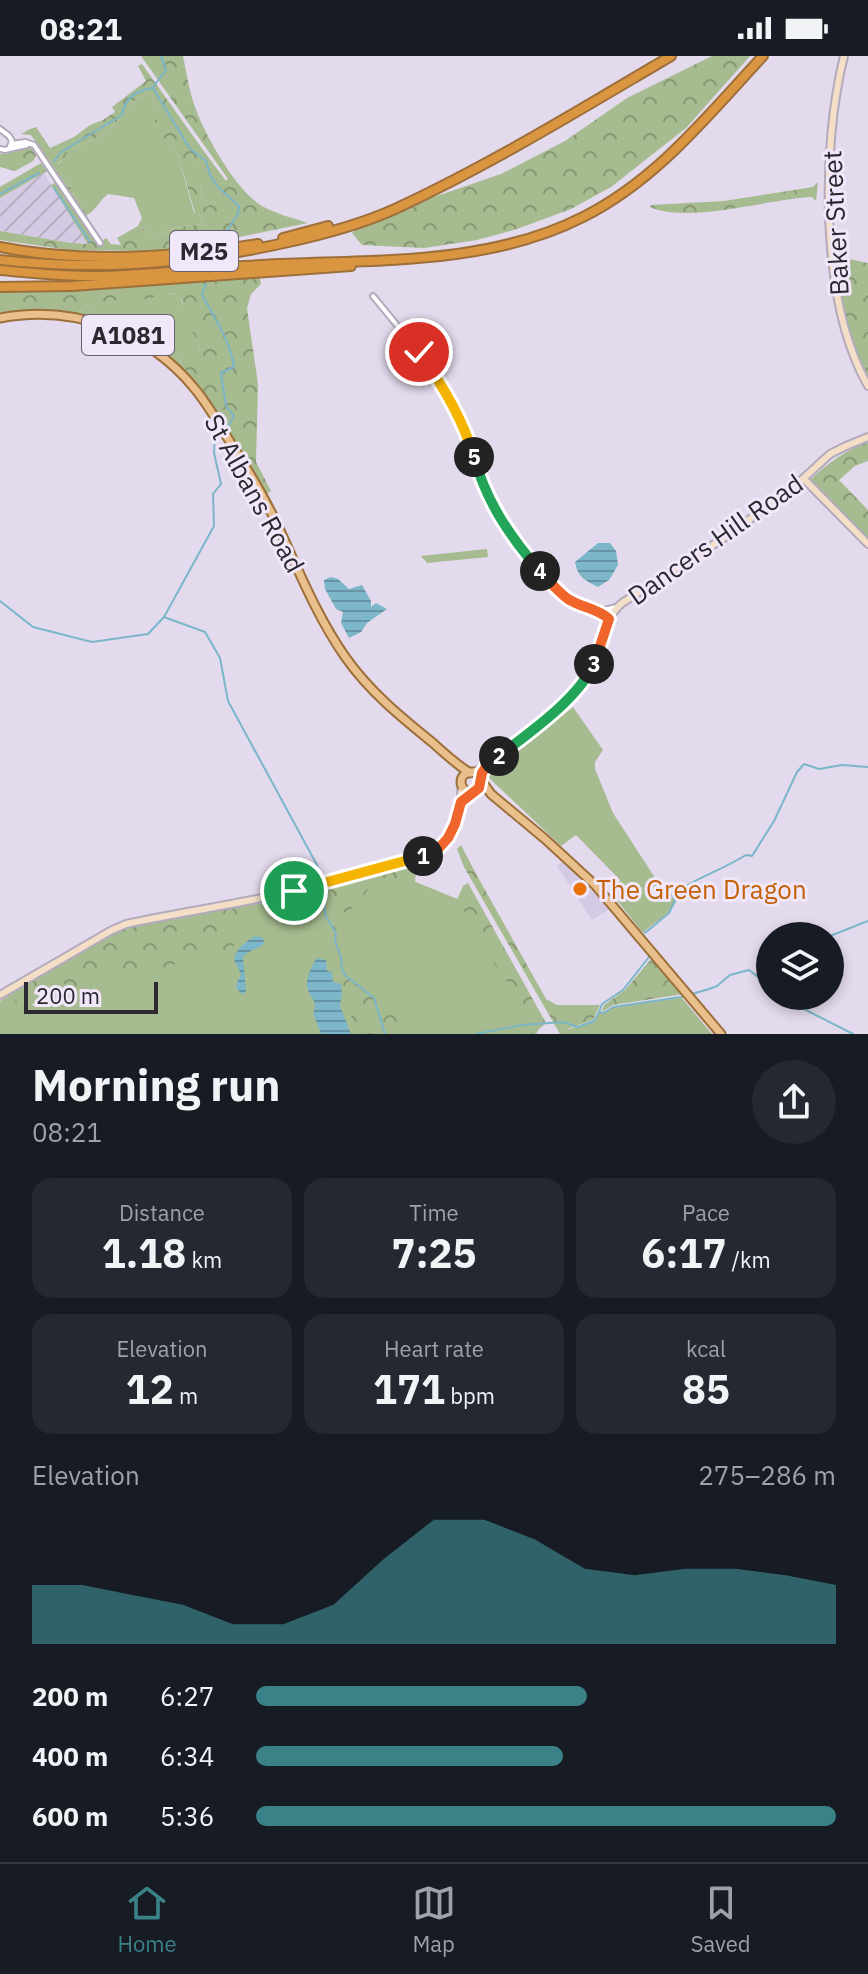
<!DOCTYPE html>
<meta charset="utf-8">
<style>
body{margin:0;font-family:"IBM Plex Sans",sans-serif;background:#242831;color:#f1f3f6;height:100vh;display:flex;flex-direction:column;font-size:30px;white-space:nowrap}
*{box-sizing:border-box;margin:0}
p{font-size:26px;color:#9ea1a6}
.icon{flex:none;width:44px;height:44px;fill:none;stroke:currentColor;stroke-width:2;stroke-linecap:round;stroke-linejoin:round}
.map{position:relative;height:978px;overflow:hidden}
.details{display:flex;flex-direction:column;background:#171b24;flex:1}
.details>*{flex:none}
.fabs{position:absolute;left:756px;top:866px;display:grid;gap:16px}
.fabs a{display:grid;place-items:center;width:88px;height:88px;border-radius:50%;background:#171b24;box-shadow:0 4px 12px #0003;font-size:40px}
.scale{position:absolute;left:24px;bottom:20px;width:134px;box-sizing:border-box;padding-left:8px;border:4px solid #2b282f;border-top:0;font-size:22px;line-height:28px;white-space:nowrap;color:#2b282f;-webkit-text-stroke:6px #f0e7fa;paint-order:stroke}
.pin{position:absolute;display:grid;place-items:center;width:68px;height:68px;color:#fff;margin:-34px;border:4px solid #fff;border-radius:50%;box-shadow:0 2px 8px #0007}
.km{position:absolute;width:40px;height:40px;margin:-20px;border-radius:50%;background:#222;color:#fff;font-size:22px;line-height:40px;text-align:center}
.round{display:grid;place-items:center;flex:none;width:84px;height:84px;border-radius:42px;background:#242831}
.head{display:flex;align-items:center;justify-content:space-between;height:136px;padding:0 32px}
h1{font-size:44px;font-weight:700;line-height:60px}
.metrics{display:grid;grid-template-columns:repeat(3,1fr);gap:12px;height:136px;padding:8px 32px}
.metrics div{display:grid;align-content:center;border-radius:20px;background:#242831;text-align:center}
.metrics b{font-size:40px;font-weight:700}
.metrics small{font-size:22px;font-weight:400}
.metrics p{font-size:22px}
.chart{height:224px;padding:16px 32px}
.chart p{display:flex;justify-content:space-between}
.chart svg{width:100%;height:144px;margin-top:8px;fill:#3a8287;opacity:.7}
ul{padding:0 32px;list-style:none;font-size:26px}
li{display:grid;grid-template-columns:128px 96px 1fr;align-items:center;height:60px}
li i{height:20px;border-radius:10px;background:#3a8287}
.status{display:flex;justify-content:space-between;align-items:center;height:56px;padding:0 40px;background:#171b24;direction:ltr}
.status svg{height:22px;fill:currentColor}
.tab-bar{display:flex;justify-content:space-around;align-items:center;height:112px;border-top:2px solid #363941;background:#171b24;font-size:22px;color:#9ea1a6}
.tab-bar a{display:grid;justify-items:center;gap:4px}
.tab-bar .on{color:#3a8287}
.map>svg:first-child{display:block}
</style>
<div class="status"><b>08:21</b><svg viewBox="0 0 49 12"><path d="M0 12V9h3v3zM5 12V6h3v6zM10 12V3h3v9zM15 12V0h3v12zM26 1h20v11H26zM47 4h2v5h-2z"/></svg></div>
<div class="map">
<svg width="868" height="978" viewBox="0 0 868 978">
<defs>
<pattern id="industrial-furrows" width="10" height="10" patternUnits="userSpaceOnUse" patternTransform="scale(2)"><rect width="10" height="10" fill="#d5cae3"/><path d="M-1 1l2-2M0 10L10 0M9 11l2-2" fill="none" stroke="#b7aec3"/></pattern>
<pattern id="forest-crowns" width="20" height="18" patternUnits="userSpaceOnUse" patternTransform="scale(2)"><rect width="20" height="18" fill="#a6bb8f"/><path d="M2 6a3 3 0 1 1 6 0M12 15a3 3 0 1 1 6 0" fill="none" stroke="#879875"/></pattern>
<pattern id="water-rules" width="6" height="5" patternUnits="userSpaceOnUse" patternTransform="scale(2)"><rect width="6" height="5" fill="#7cb6c9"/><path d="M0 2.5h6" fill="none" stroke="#6694a4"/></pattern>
</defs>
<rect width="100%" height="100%" fill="#e3daed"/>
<polygon fill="#d5cae3" points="564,805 587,825 610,853 592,864 557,810"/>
<polygon fill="url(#industrial-furrows)" points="44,116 51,129 89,188 71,187 0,175 0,142"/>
<g fill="#a6bb8f">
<path d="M150 37 159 56V62L154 65 170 92 178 99 194 157H199L203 168 174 172 157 180 138 170 142 162 134 142 108 138C100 144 96 154 87 159L64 121 58 108 64 103 68 95 103 79 120 63 137 42Z"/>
<polygon points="203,94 226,125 220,128 220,139 207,151 202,144 200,125 191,121"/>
<path d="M166 237 178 239 181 242C184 251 184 259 188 268 192 277 198 282 200 292L198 297H184L180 300 181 312C148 283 123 270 81 258L82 253C109 238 139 248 166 237Z"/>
<polygon points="487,493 488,501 427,507 421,500"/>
<path d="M573 651 603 694 595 706V713L613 757 659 828 672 838 676 845C670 859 654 866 643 877L616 843 620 824 576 779 561 790 486 719Z"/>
<polygon points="401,820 460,844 540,964 534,978 0,978 0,945 121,872 269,846 319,832"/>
<polygon points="681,941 712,978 568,978 566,974 594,965 599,956 605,957 613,951"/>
</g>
<g fill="url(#forest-crowns)">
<path d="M141 0H183C186 14 188 28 192 42 201 73 234 133 262 150 276 158 293 162 308 167L239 181 225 188 151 195 70 194 0 184V175L71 187 88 188 51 129 56 126 98 188 106 182 111 188 121 189 117 182 138 170 157 180 174 172 203 168 199 157H195L178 99 170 92 153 65 159 62V56L150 37 137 42 120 63 103 79 68 95 64 103 58 107 64 121 87 159 88 165 53 111 31 79 21 78 30 73 36 71 50 92 74 81 90 69 103 64 115 56 112 51 146 25 138 10 142 8 203 94 192 120 200 125 202 143 207 151 219 139 220 128 228 123Z"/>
<polygon points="712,0 750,0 686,72 611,131 571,153 517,173 477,184 424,192 362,189 352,177 356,173 385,163 431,142 501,118 565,85 627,42"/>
<polygon points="28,91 32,93 36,100 33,105 15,115 0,111 0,98 9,97"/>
<polygon points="41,107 47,115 0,142 0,131"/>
<path d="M818 126 816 145 812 141C768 143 688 168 650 151L651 149 724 145 813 131Z"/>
<polygon points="835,200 868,207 868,323 851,286 842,250"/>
<path d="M259 218 261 228 251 238 247 252 258 328 256 406 271 435 266 438 246 403 206 341 181 312 180 300 184 297H198L200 292C196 278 187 272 184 259 182 253 185 245 180 241 170 232 155 243 144 243 122 245 103 242 82 253L81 258C53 254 28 254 0 259V235L123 232Z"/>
<path d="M868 386V405L855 410 839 424 868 454V483L810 424C828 407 846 394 868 386Z"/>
<polygon points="461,789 475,816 546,943 557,949 600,949 593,964 567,973 568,978 560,978 464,811 457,793"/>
<path d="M417 805 415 826 387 823 376 826 367 835 355 851 343 857 335 875C324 861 324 846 322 829Z"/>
<polygon points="468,827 546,967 539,973 536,978 531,978 532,962 496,911 474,870 457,844 463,830"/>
<path d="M254 846 236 888 223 897H211L179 906 166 912 158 909C150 918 148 919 137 914 123 917 108 917 95 923V928L85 932H75L73 929 67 931 64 927 39 932 17 951 13 936 121 872 142 866Z"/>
<polygon points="652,902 683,938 613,949 604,955 602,955 604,949 625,934"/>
<polygon points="341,919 371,937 381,940 404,966 407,978 362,978 353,968"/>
</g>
<g fill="url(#water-rules)">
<path d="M598 487H610L616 495 618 509 609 524 598 531C585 524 578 522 575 506Z"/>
<polygon points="331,521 338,523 349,533 362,529 371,545 371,551 376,547 387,553 367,567 361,576 349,582 341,567 343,556 336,553 325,533 324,524"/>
<path d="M256 880 263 882 264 887C259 894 249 893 243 901L246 935 243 939 236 932 238 924 241 919C240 915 237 911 235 906 232 895 247 884 256 880Z"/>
<path d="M316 902 326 904 327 915 332 916 333 926 341 928 342 938 340 950 351 978H321L313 957C319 943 309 943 307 930 306 919 313 911 316 902Z"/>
</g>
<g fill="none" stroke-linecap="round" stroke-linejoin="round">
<g stroke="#7cb6c9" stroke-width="2">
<polyline points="153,31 166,14 161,0"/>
<polyline points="153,32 190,93 206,105 210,119 218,131 239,150 238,158 220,185"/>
<path d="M54 105 61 96 122 59C125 41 136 35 152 32"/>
<polyline points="54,132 90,186"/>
<polyline points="0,138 39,117"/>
<path d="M206 228 202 239C215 263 230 284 234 311L221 317 226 350 234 360 226 374 215 382 214 397 221 428 213 438 214 470 164 561 205 576 220 602 228 645 317 809 326 861 336 877 335 885 341 901 342 914 346 920 374 942 385 978"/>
<polyline points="0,545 33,571 92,586 148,578 164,561"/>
<path d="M645 877 669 857 675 845 672 838C696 822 722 814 746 799L752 800 774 765 797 716 804 708 819 713 842 709 868 711"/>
<polyline points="830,880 868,865"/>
<polyline points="785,940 802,952 853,978"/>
<polyline points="599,956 602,948 623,934 649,901"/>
<polyline points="476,978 522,969 563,966 578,971 594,965 599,956 604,957 613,951 681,941 709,933 717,930 730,919 749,914 770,930"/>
</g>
<defs>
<g id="street">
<polyline points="0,73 9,80 12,85 9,93 5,94 0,93"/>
<polyline points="12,88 25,86 34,89 100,187"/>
<polyline points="9,93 27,89"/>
<polyline points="373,240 419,296 443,332 471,390 482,430 515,487 549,525 568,542 600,555 609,563"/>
<polyline points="600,555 617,551"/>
</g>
<g id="secondary">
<path d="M844 0C821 92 820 246 868 330"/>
<polyline points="804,423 868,488"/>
<path d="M471 717C503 704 573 645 590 615 603 593 601 565 622 547L727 480 794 431 830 398 846 390 868 381"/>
<polyline points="461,746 473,736"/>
<path d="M0 939 112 874 126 868C182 856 239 848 294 835 318 829 341 821 364 815 391 808 424 807 444 787 456 775 461 747 462 730"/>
</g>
<g id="primary">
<path d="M0 262C73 248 148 275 195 333 209 350 220 370 232 389 248 414 264 441 277 468 298 513 317 561 346 602 370 636 401 661 433 687 445 698 456 708 470 717"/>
<circle cx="471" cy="726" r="10"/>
<polyline points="481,724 491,738 545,783 595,829 721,978"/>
</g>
<g id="highway">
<polyline points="283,182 328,170"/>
<path d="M0 191C84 208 174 201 258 188"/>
<path d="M0 204C96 215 190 208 284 187 321 179 360 169 395 153 490 109 581 53 671 0"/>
<path d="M0 214C34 217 69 221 103 220 156 218 208 212 261 209 368 203 485 211 583 161 657 124 708 59 763 0"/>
<polyline points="0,231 72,230 351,210"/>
</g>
</defs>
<use href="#street" stroke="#b3abbd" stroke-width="8"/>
<use href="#secondary" stroke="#b3abbd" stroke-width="10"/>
<use href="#primary" stroke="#9d6f3a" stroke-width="11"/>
<use href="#highway" stroke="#9d6f3a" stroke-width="12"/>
<use href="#street" stroke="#fff" stroke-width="4"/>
<use href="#secondary" stroke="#f4dfc6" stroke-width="6"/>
<use href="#primary" stroke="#e9bf8c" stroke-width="7"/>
<use href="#highway" stroke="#da9540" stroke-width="8"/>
</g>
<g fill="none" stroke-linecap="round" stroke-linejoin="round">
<defs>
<polyline id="split-1" points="294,835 423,800"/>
<polyline id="split-2" points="423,800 439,792 448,782 455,768 461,746 479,732 482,717 487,709 499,700"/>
<path id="split-3" d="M499 700C530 676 577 644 594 608"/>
<path id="split-4" d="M540 515C548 524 558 536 568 543 582 552 597 552 609 563L594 608"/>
<path id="split-5" d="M474 401C486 445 510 481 540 515"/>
<path id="split-6" d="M419 296C442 328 463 363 474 401"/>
</defs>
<use href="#split-1" stroke="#fff" stroke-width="16"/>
<use href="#split-2" stroke="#fff" stroke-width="16"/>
<use href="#split-3" stroke="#fff" stroke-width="16"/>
<use href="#split-4" stroke="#fff" stroke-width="16"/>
<use href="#split-5" stroke="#fff" stroke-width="16"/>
<use href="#split-6" stroke="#fff" stroke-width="16"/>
<use href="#split-1" stroke="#f5b400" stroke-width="10"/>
<use href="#split-2" stroke="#f0652b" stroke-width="10"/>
<use href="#split-3" stroke="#22a559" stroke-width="10"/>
<use href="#split-4" stroke="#f0652b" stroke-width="10"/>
<use href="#split-5" stroke="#22a559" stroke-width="10"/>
<use href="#split-6" stroke="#f5b400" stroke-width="10"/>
</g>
<circle fill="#e8710a" stroke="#f0e7fa" stroke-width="3" cx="580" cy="833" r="8"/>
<g text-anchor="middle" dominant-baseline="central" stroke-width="6" stroke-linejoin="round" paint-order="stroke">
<g fill="#f0e7fa" stroke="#66616c" stroke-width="2">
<rect x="170" y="175" width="68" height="40" rx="6"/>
<rect x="82" y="259" width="92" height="40" rx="6"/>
</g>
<g font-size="24" font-weight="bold" fill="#2b282f">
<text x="204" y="195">M25</text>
<text x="128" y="279">A1081</text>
</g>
<g font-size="26" fill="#2b282f" stroke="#f0e7fa">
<text transform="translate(835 167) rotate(-93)">Baker Street</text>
<text transform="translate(255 437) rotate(61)">St Albans Road</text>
<text transform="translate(715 483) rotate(-35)">Dancers Hill Road</text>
</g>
<g font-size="26" fill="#c56008" stroke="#f0e7fa" text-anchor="start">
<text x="596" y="833">The Green Dragon</text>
</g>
</g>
</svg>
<div class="fabs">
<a><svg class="icon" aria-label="layers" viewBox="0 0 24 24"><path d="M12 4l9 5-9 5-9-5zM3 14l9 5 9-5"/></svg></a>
</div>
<div class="scale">200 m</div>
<div class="pin" style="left:294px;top:835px;background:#1e9e55"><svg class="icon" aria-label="arrive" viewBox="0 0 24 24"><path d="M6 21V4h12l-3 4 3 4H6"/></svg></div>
<div class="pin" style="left:419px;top:296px;background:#d93025"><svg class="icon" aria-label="check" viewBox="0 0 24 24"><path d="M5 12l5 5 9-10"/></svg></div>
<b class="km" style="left:423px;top:800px">1</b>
<b class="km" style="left:499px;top:700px">2</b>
<b class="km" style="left:594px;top:608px">3</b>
<b class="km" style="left:540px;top:515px">4</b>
<b class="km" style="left:474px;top:401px">5</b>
</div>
<section class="details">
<div class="head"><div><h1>Morning run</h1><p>08:21</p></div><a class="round"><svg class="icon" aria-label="share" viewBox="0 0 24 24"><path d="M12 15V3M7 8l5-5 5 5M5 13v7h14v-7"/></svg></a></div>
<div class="metrics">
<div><p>Distance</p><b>1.18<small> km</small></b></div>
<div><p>Time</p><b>7:25</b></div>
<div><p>Pace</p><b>6:17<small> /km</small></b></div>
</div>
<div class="metrics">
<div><p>Elevation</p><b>12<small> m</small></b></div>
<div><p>Heart rate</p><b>171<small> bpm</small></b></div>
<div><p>kcal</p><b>85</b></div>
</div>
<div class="chart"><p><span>Elevation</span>275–286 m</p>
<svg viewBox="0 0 160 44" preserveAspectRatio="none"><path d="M0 44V26L10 26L20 29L30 32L40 38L50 38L60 32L70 18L80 6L90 6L100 12L110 21L120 23L130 21L140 21L150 23L160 26V44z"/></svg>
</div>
<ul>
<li><b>200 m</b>6:27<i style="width:57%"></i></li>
<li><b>400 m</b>6:34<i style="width:53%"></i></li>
<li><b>600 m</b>5:36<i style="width:100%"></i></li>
</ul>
</section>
<nav class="tab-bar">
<a class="on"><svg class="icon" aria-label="home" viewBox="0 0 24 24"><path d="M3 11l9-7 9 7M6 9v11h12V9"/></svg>Home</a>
<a><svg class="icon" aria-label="map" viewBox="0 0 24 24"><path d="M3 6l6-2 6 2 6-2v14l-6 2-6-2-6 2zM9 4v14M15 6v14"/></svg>Map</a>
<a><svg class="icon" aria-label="saved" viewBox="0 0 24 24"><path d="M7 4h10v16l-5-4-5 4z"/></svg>Saved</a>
</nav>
